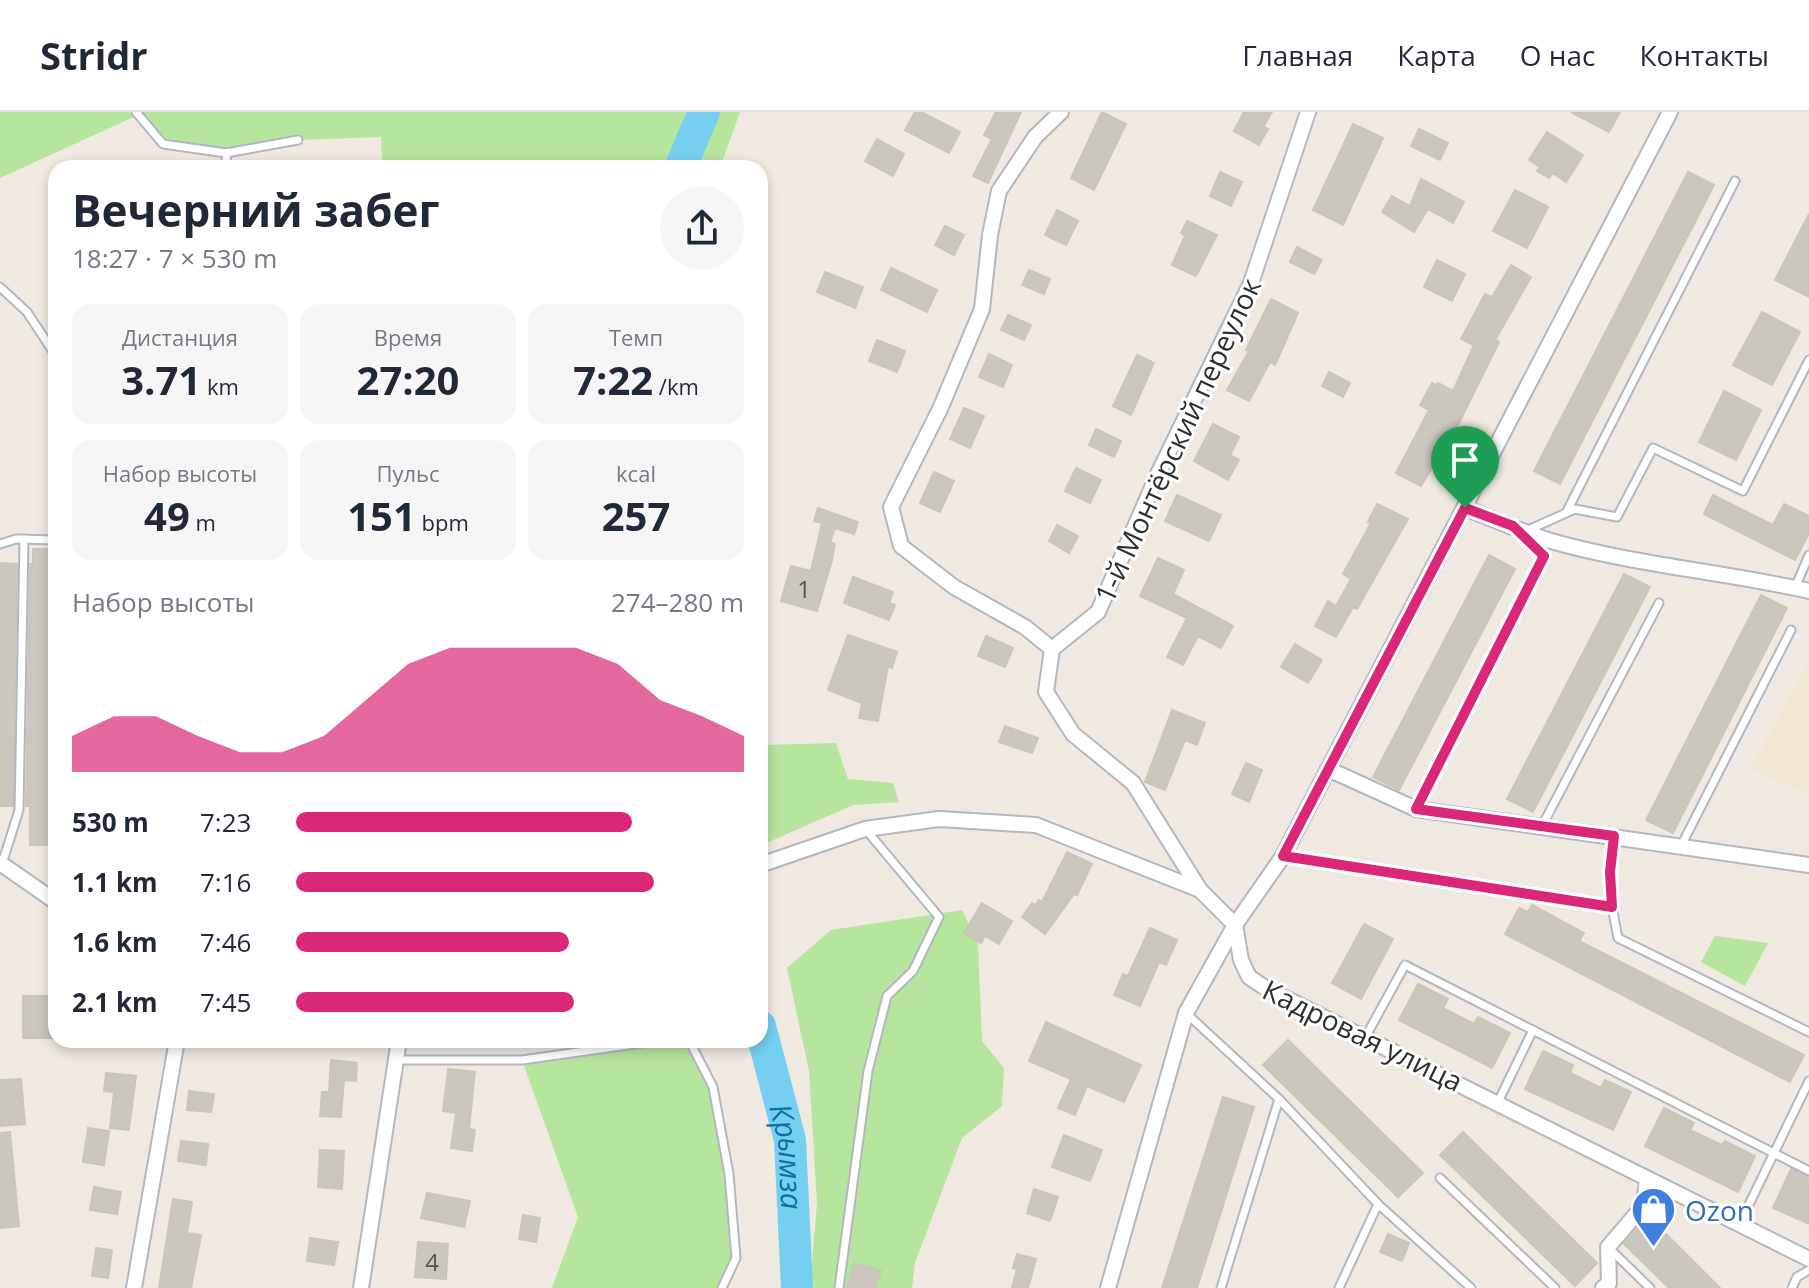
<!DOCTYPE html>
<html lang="ru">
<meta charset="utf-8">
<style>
body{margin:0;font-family:"Open Sans",sans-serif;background:#f6f6f7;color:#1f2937;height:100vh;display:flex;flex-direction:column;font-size:30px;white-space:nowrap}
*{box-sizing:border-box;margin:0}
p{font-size:26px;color:#747a83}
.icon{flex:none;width:44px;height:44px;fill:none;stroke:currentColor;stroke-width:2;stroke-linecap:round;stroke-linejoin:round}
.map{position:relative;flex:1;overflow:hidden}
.sheet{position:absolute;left:48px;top:48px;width:720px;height:888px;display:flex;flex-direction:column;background:#fff;border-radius:24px;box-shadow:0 4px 12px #0003}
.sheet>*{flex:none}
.pin{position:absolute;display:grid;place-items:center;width:68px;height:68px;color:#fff;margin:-82px -34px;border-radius:50% 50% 50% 0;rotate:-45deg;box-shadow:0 0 8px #0007}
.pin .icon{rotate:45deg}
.round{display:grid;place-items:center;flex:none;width:84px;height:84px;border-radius:42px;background:#f6f6f7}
.overview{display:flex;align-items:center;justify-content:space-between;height:136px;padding:0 24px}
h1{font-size:44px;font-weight:700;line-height:60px}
.figures{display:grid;grid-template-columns:repeat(3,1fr);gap:12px;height:136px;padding:8px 24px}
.figures div{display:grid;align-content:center;border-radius:20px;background:#f6f6f7;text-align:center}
.figures b{font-size:40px;font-weight:700}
.figures small{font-size:22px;font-weight:400}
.figures p{font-size:22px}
.chart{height:224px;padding:16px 24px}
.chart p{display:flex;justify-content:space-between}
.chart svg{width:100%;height:144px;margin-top:8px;fill:#db2777;opacity:.7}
ul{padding:0 24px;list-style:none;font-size:26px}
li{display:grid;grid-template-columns:128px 96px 1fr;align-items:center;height:60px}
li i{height:20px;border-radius:10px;background:#db2777}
header{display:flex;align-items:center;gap:48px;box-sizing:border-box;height:112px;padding:0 40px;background:#fff;border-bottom:2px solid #e0e1e3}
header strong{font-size:38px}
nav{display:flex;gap:44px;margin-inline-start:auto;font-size:28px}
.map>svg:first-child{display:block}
</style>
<header>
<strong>Stridr</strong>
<nav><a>Главная</a><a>Карта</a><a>О нас</a><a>Контакты</a></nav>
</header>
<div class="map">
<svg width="1809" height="1176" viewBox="0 0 1809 1176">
<rect width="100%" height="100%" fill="#efe9e1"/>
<polygon fill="#f0e6d1" points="1809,549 1809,684 1751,656"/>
<g fill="#b6e59e">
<polygon points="0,0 740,0 720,56 382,56 381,25 298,28 226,41 163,32 138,3 0,66"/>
<polygon points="836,631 848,667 893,671 899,690 853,693 760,734 760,633"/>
<polygon points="962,798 978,832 982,929 1004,956 1002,994 962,1026 915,1151 912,1176 810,1176 817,1091 809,959 787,856 831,818"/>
<polygon points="1715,824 1768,831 1745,874 1701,850"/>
<polygon points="663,928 689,928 713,975 729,1062 736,1146 722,1176 552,1176 578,1105 522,948"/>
</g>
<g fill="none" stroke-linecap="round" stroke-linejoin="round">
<g stroke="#75cff0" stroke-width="32">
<polyline points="680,56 704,0"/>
<path id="s1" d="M760 914 790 1028 797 1176"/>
</g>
</g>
<g fill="#cbc7bf" stroke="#cbc5ba" stroke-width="2">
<polygon points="915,0 921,0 960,20 949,41 905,18"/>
<polygon points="996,0 1021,0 988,71 973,64 992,27 984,23"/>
<polygon points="1102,0 1126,12 1094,78 1071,66"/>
<polygon points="1244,0 1272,0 1263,15 1268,17 1259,33 1234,19"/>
<polygon points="1571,0 1620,0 1609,20"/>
<polygon points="1353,12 1383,26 1343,113 1313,98"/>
<polygon points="1419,17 1448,31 1440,48 1411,34"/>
<polygon points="1547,20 1583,43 1566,70 1553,61 1549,66 1537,59 1540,55 1529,48"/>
<polygon points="877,27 904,42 893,64 865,49"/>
<polygon points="1220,60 1242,70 1231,94 1210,84"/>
<polygon points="1688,60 1714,73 1560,372 1534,359"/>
<polygon points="1421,67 1464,90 1453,111 1428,97 1414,120 1382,100 1392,84 1410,94"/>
<polygon points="1515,78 1548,95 1527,136 1493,119"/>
<polygon points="1057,98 1078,109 1066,133 1045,123"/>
<polygon points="1809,102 1809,185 1775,168"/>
<polygon points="1187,109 1217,123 1196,164 1172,153 1185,124 1181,121"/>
<polygon points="945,114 964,123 954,143 935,133"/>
<polygon points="1297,135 1322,148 1314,162 1290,150"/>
<polygon points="1437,148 1465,162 1452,189 1424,175"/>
<polygon points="1511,153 1531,165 1495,228 1499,230 1459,311 1421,374 1396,361 1429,298 1420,293 1432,271 1436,273 1438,271 1453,279 1474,233 1461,227 1485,182 1492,185"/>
<polygon points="891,156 937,178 927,200 881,178"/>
<polygon points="1029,158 1050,167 1044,182 1022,173"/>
<polygon points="825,160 863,175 855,196 817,180"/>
<polygon points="1271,187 1298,201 1275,253 1270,250 1249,289 1227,278 1249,239 1246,238"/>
<polygon points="1762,200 1800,220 1772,273 1733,253"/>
<polygon points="1008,203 1031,213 1024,228 1001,218"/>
<polygon points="877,228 905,239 897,260 869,249"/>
<polygon points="989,242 1012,253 1003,275 979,265"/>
<polygon points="1137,243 1154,251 1131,303 1113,294"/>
<polygon points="1329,260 1350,271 1343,285 1322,274"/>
<polygon points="1724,279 1761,298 1736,348 1699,330"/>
<polygon points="964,296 984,304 970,336 950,327"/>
<polygon points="1213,312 1239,325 1230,343 1239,348 1228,368 1194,349"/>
<polygon points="1096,317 1121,329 1114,345 1089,333"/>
<polygon points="1076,356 1101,368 1090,391 1065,379"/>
<polygon points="934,360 954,369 940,400 920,391"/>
<polygon points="1177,383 1221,403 1209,429 1165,409"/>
<polygon points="1713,383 1773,413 1784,392 1809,404 1809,421 1795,448 1704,402"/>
<polygon points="1377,392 1408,407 1357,497 1353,495 1336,525 1315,514 1328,489 1336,494 1351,467 1343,462 1371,411 1368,410"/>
<polygon points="818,396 858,410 854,422 835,416 830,430 835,432 832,448 817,499 781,489 791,454 811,459 822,411 814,409"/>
<polygon points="1057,413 1078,424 1069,441 1049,429"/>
<polygon points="33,437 56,437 56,733 30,733 30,694 26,694 30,452 33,452"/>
<polygon points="1489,443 1515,457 1399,678 1373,665"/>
<polygon points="1158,446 1184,458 1173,482 1233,514 1221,536 1198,524 1183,553 1167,545 1187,506 1140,484"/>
<polygon points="0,451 17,452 13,694 0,694"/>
<polygon points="1624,462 1650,475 1533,700 1507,687"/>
<polygon points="853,465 893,480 889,491 895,493 889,508 844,491"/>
<polygon points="1761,483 1787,496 1673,721 1646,708"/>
<polygon points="848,523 897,540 892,556 888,554 878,609 859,606 862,591 828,578"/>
<polygon points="986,524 1013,536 1005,555 978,544"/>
<polygon points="1295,532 1322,548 1308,571 1281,555"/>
<polygon points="1172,598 1205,611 1197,633 1185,628 1165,678 1145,670"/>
<polygon points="1005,614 1038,626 1032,641 999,630"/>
<polygon points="1246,651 1262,658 1249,690 1232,682"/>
<polygon points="1067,740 1092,752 1077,783 1074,782 1045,822 1022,805 1032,791 1035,793 1039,788 1042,790"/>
<polygon points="982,791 1012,809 999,832 985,824 981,831 964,821"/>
<polygon points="1532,793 1584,821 1579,829 1804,943 1790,970 1505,822 1519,796 1528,800"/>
<polygon points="1364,812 1393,827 1361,887 1332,871"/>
<polygon points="1150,816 1177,828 1166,853 1159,850 1140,894 1114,883 1123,862 1128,864"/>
<polygon points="1418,872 1448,887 1443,896 1474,912 1478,905 1510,921 1492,956 1399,908"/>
<rect x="23" y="884" width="33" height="42"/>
<polygon points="1046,910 1141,953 1124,990 1087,974 1075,1003 1058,996 1071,967 1029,949"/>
<polygon points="1288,928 1423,1061 1398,1085 1263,953"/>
<polygon points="1543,939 1573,953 1570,961 1601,976 1605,968 1631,980 1613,1018 1525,977"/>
<polygon points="331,948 357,951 356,969 344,968 341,1005 320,1004 322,980 329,980"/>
<polygon points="448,957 475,960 469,1017 475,1018 472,1039 451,1036 456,1001 443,999"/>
<polygon points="106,961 136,964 129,1018 110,1016 114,980 104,979"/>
<polygon points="21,967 25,1012 0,1014 0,968"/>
<polygon points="189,979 214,982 211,1000 187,998"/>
<polygon points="1223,985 1254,995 1197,1176 1162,1176"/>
<polygon points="1664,996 1694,1011 1690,1018 1722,1033 1725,1029 1755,1044 1738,1080 1645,1034"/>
<polygon points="88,1016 109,1019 104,1053 83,1050"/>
<polygon points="10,1020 19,1114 0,1116 0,1021"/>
<polygon points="1463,1020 1597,1151 1575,1174 1440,1043"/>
<polygon points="1064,1023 1102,1038 1090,1069 1052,1055"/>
<polygon points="181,1029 208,1032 206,1053 178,1049"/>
<polygon points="320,1038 344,1039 342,1077 318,1075"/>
<polygon points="1791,1057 1809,1066 1809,1112 1773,1096"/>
<polygon points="94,1075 121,1080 117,1102 90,1098"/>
<polygon points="1034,1077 1058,1085 1050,1109 1027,1101"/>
<polygon points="427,1081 470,1089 464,1115 421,1106"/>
<polygon points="173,1087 192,1090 187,1121 201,1123 191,1176 159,1176"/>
<polygon points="523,1103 540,1106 536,1130 519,1127"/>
<polygon points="1648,1104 1720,1176 1669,1176 1624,1132"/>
<polygon points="1388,1122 1409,1131 1402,1149 1380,1140"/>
<polygon points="310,1126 338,1130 334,1153 307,1149"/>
<polygon points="418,1130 448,1132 446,1167 415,1165"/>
<polygon points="96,1136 112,1138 108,1166 92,1164"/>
<polygon points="1017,1142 1036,1147 1028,1176 1012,1176 1017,1157 1013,1156"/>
<polygon points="854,1151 881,1159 875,1176 847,1176"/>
</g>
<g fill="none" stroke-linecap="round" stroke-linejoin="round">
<defs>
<g id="service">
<polyline points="136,0 163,32 226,41 298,28"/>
<polyline points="226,41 227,56"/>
<polyline points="0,175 27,200 56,244"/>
<polyline points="1567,399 1735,69"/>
<polyline points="1526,419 1575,397 1617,405 1653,336 1743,379 1809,248"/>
<polyline points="0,432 16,427 56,428"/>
<polyline points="1795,476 1809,443"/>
<polyline points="1416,696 1544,444 1524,424"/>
<polyline points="1542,714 1659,491"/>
<polyline points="1681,734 1791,518"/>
<polyline points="1283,744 1612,795 1618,826 1809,920"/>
<polyline points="2,752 19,698 24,427"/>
<polyline points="1612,795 1610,760 1614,726"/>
<polyline points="1186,901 1279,987 1221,1176"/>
<polyline points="1366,924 1405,853 1809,1059"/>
<polyline points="689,928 713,975 729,1062 736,1146 722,1176"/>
<polyline points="396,948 522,948 663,928"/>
<polyline points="1279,987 1378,1092 1471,1176"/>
<polyline points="1498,990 1533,918"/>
<polyline points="1440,1066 1555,1176"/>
<polyline points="1740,1111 1809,969"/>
<polyline points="1610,1137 1650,1176"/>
<polyline points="839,1176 868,959 887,884 913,859 939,805 867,719"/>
<polyline points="1339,1176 1378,1092"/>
<polyline points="1792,1176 1797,1165 1809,1158"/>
</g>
<g id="minor">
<path d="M1465 396C1493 407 1522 420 1551 429 1635 453 1724 460 1809 479"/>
<polyline points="1052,537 1025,515 954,475 901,434 891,395 940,297 982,197 990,123 999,79 1035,25 1061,0"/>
<polyline points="1328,657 1416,697 1809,753"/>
<polyline points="0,751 56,790"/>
<polyline points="760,753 865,717 939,707 1036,713 1200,778 1235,813 1241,848 1249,865 1267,877 1809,1147"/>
<polyline points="1200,778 1133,671 1073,622 1046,580 1052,537 1098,500 1157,364 1251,171 1308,0"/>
<polyline points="134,1176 177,928"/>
<polyline points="361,1176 399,928"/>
<polyline points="1108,1176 1186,901 1235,813 1283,744 1670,0"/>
<polyline points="1603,1176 1609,1171 1608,1135 1644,1093 1647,1067"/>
</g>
</defs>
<use href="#service" stroke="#b4b7c1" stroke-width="11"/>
<use href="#minor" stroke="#b4b7c1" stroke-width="18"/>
<use href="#service" stroke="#fff" stroke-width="7"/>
<use href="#minor" stroke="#fff" stroke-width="14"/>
</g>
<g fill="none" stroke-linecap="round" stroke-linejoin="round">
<defs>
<polygon id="route" points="1465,396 1513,414 1544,444 1416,697 1614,724 1610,760 1612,795 1283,744"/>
</defs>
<use href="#route" stroke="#fff" stroke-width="16"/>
<use href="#route" stroke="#db2777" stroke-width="10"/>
</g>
<defs>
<symbol id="shop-pin" viewBox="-11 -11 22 30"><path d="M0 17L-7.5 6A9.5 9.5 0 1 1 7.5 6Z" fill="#3f7fe0" stroke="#fff"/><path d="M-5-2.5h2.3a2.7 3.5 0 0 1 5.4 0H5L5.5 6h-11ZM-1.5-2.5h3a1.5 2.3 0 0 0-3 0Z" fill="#fff"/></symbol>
</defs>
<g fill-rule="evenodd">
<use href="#shop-pin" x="1628" y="1072" width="51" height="69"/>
</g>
<g text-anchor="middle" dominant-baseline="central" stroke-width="6" stroke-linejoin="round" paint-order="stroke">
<g font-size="24" fill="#555452">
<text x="804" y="476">1</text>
<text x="432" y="1149">4</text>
</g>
<g font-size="28" fill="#2e2e2e" stroke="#fff">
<text transform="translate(1177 328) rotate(-65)">1-й Монтёрский переулок</text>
<text transform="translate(1363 923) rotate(26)">Кадровая улица</text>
</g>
<g font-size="28" fill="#366cbe" stroke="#fff" text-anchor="start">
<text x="1685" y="1098">Ozon</text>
</g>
<g font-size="30" font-style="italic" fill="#0d6fa3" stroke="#fff">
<text stroke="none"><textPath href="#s1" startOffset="134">Крымза</textPath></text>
</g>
</g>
</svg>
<div class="pin" style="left:1465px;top:396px;background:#1e9e55"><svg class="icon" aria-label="arrive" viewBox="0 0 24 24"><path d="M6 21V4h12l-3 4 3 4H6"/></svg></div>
<section class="sheet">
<div class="overview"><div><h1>Вечерний забег</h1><p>18:27 · 7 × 530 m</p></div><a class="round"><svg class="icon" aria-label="share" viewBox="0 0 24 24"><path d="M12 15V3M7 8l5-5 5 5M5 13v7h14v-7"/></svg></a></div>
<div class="figures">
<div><p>Дистанция</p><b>3.71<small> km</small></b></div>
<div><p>Время</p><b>27:20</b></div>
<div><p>Темп</p><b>7:22<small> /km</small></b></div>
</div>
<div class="figures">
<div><p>Набор высоты</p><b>49<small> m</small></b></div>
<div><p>Пульс</p><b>151<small> bpm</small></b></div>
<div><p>kcal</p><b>257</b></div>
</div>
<div class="chart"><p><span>Набор высоты</span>274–280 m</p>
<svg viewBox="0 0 160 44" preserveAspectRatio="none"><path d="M0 44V33L10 27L20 27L30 33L40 38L50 38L60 33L70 22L80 11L90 6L100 6L110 6L120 6L130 11L140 22L150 27L160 33V44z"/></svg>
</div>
<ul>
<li><b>530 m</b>7:23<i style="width:75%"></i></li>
<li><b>1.1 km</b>7:16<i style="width:80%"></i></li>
<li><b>1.6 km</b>7:46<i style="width:61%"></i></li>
<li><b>2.1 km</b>7:45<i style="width:62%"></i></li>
</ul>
</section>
</div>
